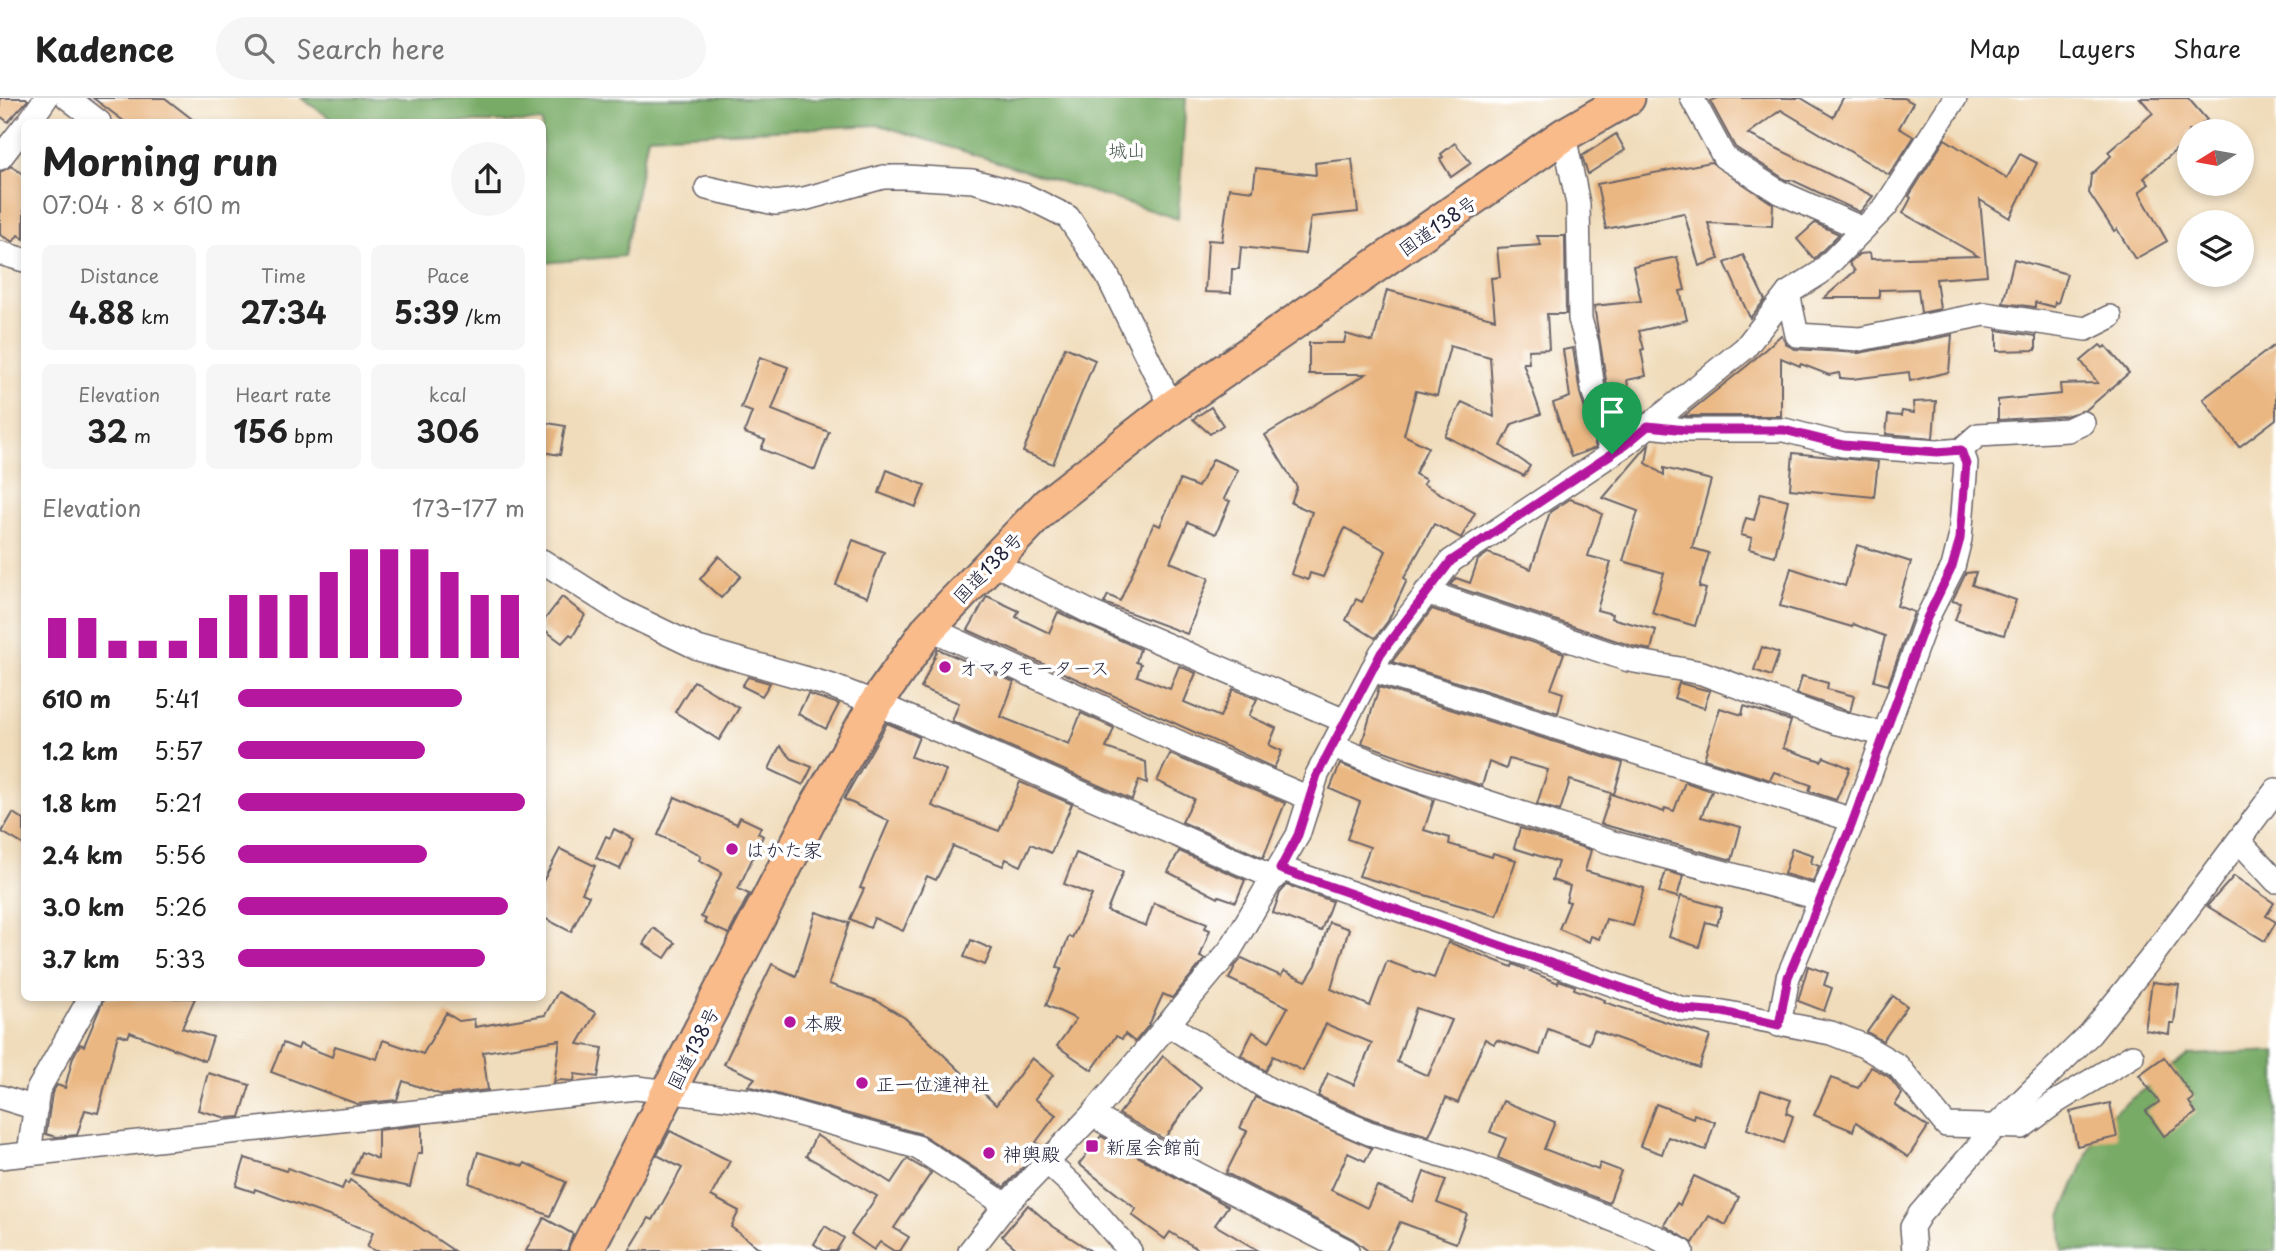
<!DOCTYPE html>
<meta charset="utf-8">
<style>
body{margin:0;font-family:"Playpen Sans","Klee One",sans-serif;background:#f6f6f6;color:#222;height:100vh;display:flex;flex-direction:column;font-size:26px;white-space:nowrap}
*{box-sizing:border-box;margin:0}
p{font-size:23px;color:#767676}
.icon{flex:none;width:38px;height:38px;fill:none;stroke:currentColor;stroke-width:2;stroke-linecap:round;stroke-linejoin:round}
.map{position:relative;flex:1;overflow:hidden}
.panel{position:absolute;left:21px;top:21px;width:525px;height:882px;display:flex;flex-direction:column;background:#fff;border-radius:10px;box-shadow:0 4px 10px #0003}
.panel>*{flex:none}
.needle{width:46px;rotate:259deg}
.tools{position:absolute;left:2177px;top:21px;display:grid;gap:14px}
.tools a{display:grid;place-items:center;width:77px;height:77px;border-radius:50%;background:#fff;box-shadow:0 4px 10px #0003;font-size:35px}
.pin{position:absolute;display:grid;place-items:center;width:60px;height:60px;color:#fff;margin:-72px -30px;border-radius:50% 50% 50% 0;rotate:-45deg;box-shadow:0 0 7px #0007}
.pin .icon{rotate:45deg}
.round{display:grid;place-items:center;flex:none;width:74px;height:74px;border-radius:37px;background:#f6f6f6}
.summary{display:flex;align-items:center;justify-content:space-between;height:119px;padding:0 21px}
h1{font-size:38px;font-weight:700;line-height:52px}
.figures{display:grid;grid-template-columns:repeat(3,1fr);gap:10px;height:119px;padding:7px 21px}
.figures div{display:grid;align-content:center;border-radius:10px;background:#f6f6f6;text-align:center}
.figures b{font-size:30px;font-weight:700}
.figures small{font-size:19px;font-weight:400}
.figures p{font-size:19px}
.chart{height:196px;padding:14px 21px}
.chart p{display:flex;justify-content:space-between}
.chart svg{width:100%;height:126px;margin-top:7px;stroke:#b5179e;stroke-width:6}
ul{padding:0 21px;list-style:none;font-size:23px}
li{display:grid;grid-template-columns:112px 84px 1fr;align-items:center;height:52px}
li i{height:18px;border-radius:9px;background:#b5179e}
header{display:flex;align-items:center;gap:42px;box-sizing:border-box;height:98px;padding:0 35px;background:#fff;border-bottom:2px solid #e0e0e0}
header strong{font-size:33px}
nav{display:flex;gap:38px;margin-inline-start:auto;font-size:24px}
.search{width:490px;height:63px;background:#f6f6f6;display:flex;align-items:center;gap:18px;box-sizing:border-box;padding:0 24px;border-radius:38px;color:#767676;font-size:26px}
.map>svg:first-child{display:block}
</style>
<header>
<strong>Kadence</strong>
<div class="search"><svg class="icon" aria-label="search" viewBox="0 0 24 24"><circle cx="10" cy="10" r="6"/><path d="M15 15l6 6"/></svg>Search here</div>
<nav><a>Map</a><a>Layers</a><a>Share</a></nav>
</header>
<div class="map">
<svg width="2276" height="1153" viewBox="0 0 2276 1153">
<rect width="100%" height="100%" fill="#fff"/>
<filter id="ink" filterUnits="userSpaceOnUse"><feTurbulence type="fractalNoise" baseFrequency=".0143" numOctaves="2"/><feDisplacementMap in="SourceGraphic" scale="14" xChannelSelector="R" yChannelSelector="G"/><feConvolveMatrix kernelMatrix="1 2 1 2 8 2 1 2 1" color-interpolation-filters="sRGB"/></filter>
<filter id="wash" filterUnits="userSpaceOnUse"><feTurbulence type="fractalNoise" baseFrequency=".00686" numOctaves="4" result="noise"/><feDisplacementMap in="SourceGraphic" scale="28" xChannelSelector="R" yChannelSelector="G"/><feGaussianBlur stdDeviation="1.57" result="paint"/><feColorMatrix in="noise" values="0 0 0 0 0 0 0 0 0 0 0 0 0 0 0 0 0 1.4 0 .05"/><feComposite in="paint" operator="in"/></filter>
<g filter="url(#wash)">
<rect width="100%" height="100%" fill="#f0dcba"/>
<g fill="#78ab66" stroke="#4d6650" stroke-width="2">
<polygon points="301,0 1186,0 1178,121 880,27 648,38 624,158 543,165 542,24 336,24"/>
<polygon points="2276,953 2276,1153 2062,1153 2061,1118 2101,1024 2189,957"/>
</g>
<g id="blocks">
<g fill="#eab782" fill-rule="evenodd">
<polygon points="0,0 26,0 28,2 8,24 0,18"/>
<polygon points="93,0 165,0 196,24 125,24"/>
<polygon points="1718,0 1801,0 1833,19 1843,0 1904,0 1913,5 1899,30 1914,39 1889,77 1781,12 1748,36 1873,98 1860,114 1792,82 1786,82 1735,49 1710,3"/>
<polygon points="2140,0 2188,0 2207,22 2194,33 2189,33 2184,45 2144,80 2149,86 2139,94 2167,143 2135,161 2117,131 2114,133 2089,95 2091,77 2111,58 2108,54 2153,15"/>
<polygon points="1616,36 1625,52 1588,76 1582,58"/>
<polygon points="1945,41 2007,80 2020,56 2037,65 2010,120 1980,102 1987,177 1936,181 1940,211 1921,215 1918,191 1879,192 1879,200 1824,200 1855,173 1849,165 1859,156 1870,155 1871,161 1978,158 1903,115 1911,100 1909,98"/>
<polygon points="1455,45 1471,65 1451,79 1440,61 1443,59 1441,56"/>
<polygon points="1352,61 1358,114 1311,119 1305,156 1241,149 1239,171 1232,171 1231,195 1205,194 1208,142 1222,143 1229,90 1253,93 1256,70 1316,77 1315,65"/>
<polygon points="1711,64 1773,106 1772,128 1708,125 1719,161 1699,168 1684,115 1606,131 1597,86"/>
<polygon points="11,68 24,77 24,141 18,137 13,144 0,137 0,74"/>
<polygon points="1815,125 1839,136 1814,161 1797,141"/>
<polygon points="1537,138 1565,138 1566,216 1547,216 1549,251 1528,252 1529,265 1523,265 1541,316 1512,326 1501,348 1530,368 1524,378 1445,338 1462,304 1494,319 1490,259 1450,248 1437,298 1416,293 1404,337 1428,349 1415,376 1426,382 1423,386 1475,415 1461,440 1434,426 1404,480 1407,482 1388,523 1375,540 1346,522 1356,501 1362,504 1386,453 1345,430 1323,479 1310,475 1308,482 1291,476 1312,414 1291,405 1297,389 1265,337 1366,276 1309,276 1309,245 1344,245 1346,236 1373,244 1387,192 1495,221 1491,180 1500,179 1497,150 1541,147"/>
<polygon points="1743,157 1765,202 1750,220 1725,165"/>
<polygon points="1677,159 1685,192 1680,193 1687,222 1639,233 1644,251 1641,252 1646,278 1627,282 1634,321 1618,327 1607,288 1594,208 1641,203 1633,168"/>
<polygon points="2014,161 2067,176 2058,205 2055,204 2054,209 2035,204 2035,209 2003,205"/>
<polygon points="1997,232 2036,238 2036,252 1997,253"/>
<polygon points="1781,237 1787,247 1795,251 1859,255 1952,237 1949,274 1910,283 1909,274 1852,281 1840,280 1839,275 1829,277 1801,266 1800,268 1781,260 1781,318 1684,318 1748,267"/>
<polygon points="2276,246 2276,321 2239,349 2203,301"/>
<polygon points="2100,247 2103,250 2106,248 2129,275 2086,312 2065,318 1998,322 1998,302 2061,296 2060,286 2098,285 2081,263"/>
<polygon points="1065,249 1095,262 1053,366 1023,354"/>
<polygon points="1573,250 1580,295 1596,350 1571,359 1553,305 1570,299 1563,252"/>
<polygon points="760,259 788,269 772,312 829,334 815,372 761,351 765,342 744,335 752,314 741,310"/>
<polygon points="1936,303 1933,340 1886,336 1888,317 1901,318 1902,313 1914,315 1913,304"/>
<polygon points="1211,309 1223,327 1210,336 1193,321"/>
<polygon points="542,324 565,328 560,357 542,354"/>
<polygon points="1649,346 1646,365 1664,377 1664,370 1711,382 1692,450 1709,455 1699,489 1706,491 1695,528 1652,515 1664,475 1623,463 1638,413 1603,400"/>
<polygon points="1793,355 1878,364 1874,399 1790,391"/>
<polygon points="1213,361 1238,372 1224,401 1230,403 1216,436 1188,424 1170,464 1209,480 1187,536 1104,505 1108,497 1120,503 1154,425 1160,428 1180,382 1198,389"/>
<polygon points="887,372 925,387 916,409 879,395"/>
<polygon points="1761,395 1788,402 1775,458 1749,451 1752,440 1741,437 1746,420 1754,422"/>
<polygon points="1570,401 1587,407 1602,416 1588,458 1611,464 1597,512 1612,516 1611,520 1656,532 1651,552 1632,548 1450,487 1456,480 1470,485 1478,462 1488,455 1531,471 1550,414"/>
<polygon points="853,442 884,454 867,499 836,487"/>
<polygon points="1857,447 1911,464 1897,508 1914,514 1888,587 1874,583 1885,538 1853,526 1852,529 1780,508 1791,470 1845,488"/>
<polygon points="719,458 741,478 721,500 700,481"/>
<polygon points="1976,474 1972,487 2016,502 2004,537 1955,522 1961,505 1952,503 1966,475"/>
<polygon points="987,498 1019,513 1016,519 1049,535 1058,514 1140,551 1136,564 1141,566 1137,578 1170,591 1179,568 1196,575 1184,604 1220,619 1233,591 1257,601 1249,618 1276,630 1269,647 1282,653 1274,670 968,532"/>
<polygon points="562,499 585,517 573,538 570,536 562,545 542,530 542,525"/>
<polygon points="1432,511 1564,555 1551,591 1563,595 1558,615 1392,564"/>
<polygon points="1762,549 1779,555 1771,578 1754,572"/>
<polygon points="938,551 1014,584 1001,619 1069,646 1081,615 1114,630 1106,650 1146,664 1147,685 1139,682 1132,702 952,623 959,605 921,590"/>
<polygon points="1802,578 1828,585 1827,591 1854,598 1850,614 1797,596"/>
<polygon points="748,579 770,585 762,598 742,588"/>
<polygon points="694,583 739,610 719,642 675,614"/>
<polygon points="1679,585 1710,593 1704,610 1674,600"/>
<polygon points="1379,589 1623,665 1614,696 1570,682 1560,713 1537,706 1548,672 1509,661 1506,671 1489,664 1482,688 1362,645"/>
<polygon points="808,596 839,606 826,631 798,616"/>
<polygon points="1744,608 1791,623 1783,650 1821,663 1824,659 1850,670 1836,702 1809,693 1811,687 1774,674 1770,682 1704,661 1720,610 1742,617"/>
<polygon points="887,625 919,639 911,659 946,672 932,708 999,733 1020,684 1072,706 1051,755 1031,746 1021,768 1006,761 1003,768 953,748 936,782 927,778 903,833 874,820 870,830 850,821 864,791 860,790 889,723 844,701"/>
<polygon points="780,648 792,661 812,669 803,687 769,671"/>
<polygon points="1170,656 1285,705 1263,760 1182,724 1194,701 1157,683"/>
<polygon points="1340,666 1434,702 1424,732 1450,740 1449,746 1492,759 1493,755 1516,762 1497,818 1359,778 1370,749 1347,741 1360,704 1330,691"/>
<polygon points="1685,684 1712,693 1701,719 1741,729 1732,762 1601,726 1611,696 1664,714 1665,710 1674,713"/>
<polygon points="675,699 737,726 740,719 761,729 758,735 763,738 738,791 749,796 729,836 704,825 706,821 701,819 722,774 699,762 701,759 697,755 658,737"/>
<polygon points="13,715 24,722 24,747 2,734"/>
<polygon points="1520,730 1591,752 1585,773 1644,790 1633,828 1606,821 1599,841 1591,838 1589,844 1559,831 1570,804 1566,803 1570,788 1552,782 1558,764 1514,750"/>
<polygon points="614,731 634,741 620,771 596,760 606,738 610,740"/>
<polygon points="1792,750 1813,757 1811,765 1819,768 1813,784 1784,776"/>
<polygon points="560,751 595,768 582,795 589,798 571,834 542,819 542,785"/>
<polygon points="1179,753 1245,782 1236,804 1219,798 1218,800 1168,774"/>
<polygon points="1076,755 1123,774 1107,813 1146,828 1154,805 1207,825 1205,830 1210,832 1200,859 1205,861 1172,900 1163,896 1149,927 1135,944 1125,936 1122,941 1116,938 1092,972 1057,948 1076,921 1046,907 1062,870 1057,869 1069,838 1072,840 1092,797 1064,786"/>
<polygon points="1666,773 1683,778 1677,799 1659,794"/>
<polygon points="2234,778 2274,805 2266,818 2276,824 2265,843 2207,808"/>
<polygon points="1287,787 1332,803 1321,833 1273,815 1280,795"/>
<polygon points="1681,798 1722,810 1717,827 1706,824 1699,849 1669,839"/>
<polygon points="816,814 849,825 829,886 877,903 905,920 996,1007 1032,960 1053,977 1035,1001 1056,1017 1036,1044 1042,1049 1004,1089 921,1036 748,988 755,980 724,966 772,866 796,878"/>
<path d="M1329 824 1349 831 1331 891 1370 908 1387 863 1434 880 1448 844 1512 869 1513 866 1558 885 1559 882 1575 888 1574 891 1605 902 1604 904 1710 938 1699 970 1594 932 1589 946 1548 931 1540 957 1497 942 1494 946 1485 941 1458 1005 1446 1000 1429 1038 1374 1022 1318 998 1328 975 1354 987 1372 945 1326 926 1303 973 1273 958 1266 973 1241 957 1253 934 1269 944 1288 909 1229 881 1235 868 1242 860 1281 878 1284 873 1306 883 1316 867ZM1416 910 1452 922 1428 978 1397 964Z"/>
<polygon points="653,830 675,845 665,860 643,846"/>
<polygon points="971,842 992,851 985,867 964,859"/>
<polygon points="1808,868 1828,875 1824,887 1832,890 1824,913 1798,903"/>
<polygon points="2152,884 2179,887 2174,925 2170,925 2169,936 2145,932"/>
<polygon points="558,894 596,915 578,946 603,950 598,979 575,976 574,983 558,982 554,985 560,942 483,954 488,992 442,997 403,983 397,1002 357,1006 271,974 283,945 298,951 300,946 332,959 335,948 377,961 383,942 423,956 446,915 459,923 474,921 475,929 545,917"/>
<polygon points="1893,898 1907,908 1883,943 1867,934"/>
<polygon points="104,900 195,900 182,930 213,939 205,963 130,934 128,939 118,936 98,1015 85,1012 77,1037 56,1039 46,1036 52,995 57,987 65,990 73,959 80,946 84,948"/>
<polygon points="1163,958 1201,990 1164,1041 1119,1016"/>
<polygon points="2164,959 2194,1000 2189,1004 2196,1015 2164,1038 2146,1013 2159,1004 2139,977"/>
<polygon points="1871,969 1889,979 1902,996 1895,1007 1928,1029 1908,1059 1856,1024 1853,1033 1814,1017 1831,980 1858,990"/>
<polygon points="208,975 250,987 240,1019 227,1020 198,1012"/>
<polygon points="1761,992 1791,1002 1786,1015 1793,1018 1784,1045 1747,1031"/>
<polygon points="1255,999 1372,1050 1365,1063 1348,1055 1331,1092 1367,1110 1377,1088 1413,1104 1424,1074 1446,1082 1437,1105 1467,1116 1456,1145 1400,1124 1386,1153 1368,1153 1353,1141 1226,1075 1247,1033 1240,1030"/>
<polygon points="1503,1003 1555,1024 1544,1051 1598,1072 1600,1065 1621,1073 1609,1105 1498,1060 1506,1040 1490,1034"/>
<polygon points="2110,1005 2117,1039 2077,1048 2070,1014"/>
<polygon points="1656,1006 1693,1020 1694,1016 1715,1024 1706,1052 1668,1039 1662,1056 1640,1048"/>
<polygon points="422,1027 422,1055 418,1055 410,1089 352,1076 361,1054 378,1061 378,1032"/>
<polygon points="670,1033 730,1063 711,1098 739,1113 731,1129 763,1153 629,1153 649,1120 653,1122 682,1070 657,1057"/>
<polygon points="816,1037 891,1085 907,1061 931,1075 894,1130 909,1139 900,1153 894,1153 880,1144 874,1152 851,1136 877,1098 806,1058"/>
<polygon points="1101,1038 1228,1108 1215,1127 1259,1153 1201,1153 1170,1134 1165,1141 1132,1117 1136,1111 1079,1066"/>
<polygon points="478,1054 523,1068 525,1065 566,1084 550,1118 469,1085"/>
<polygon points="245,1060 286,1073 288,1070 342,1091 345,1084 348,1086 350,1082 454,1153 376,1153 367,1149 373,1134 255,1091 254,1094 236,1088"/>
<polygon points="1694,1078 1739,1099 1726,1127 1709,1118 1693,1145 1664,1127 1677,1105 1680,1107"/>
<polygon points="1028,1107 1051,1127 1091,1153 1019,1153 1002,1138"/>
<polygon points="544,1120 573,1136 567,1153 526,1153"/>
<polygon points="825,1128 844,1140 836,1153 824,1153 814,1146"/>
</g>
</g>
</g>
<g filter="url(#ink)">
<use href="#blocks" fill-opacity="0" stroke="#6a6367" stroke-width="2"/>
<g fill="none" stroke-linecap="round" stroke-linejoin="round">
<defs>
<g id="minor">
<polyline points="68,0 99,24"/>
<polyline points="1692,0 1724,59 1779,94 1863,131"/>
<polyline points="29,24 46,0"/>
<polyline points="1564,37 1578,106 1580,221 1587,246 1593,291 1612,356"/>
<polyline points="0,60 24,29"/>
<polyline points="707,90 775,105 804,101 883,79 906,79 973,83 1024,97 1068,119 1107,177 1172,309"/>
<polyline points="0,155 24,162"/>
<polyline points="1788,195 1797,237 1860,241 1985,216 2086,231 2110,219"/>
<polyline points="1648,328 1686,332 1784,332 1843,347 1937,354 1961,352 1978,337 2068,332 2083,325"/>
<polyline points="542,463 617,511 698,550 829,587 876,605 1275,780"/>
<polyline points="991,464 1094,516 1345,623"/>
<polyline points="1426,494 1629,562 1702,575 1834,624 1883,636"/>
<polyline points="929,530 1187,648 1309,700"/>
<polyline points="1372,572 1853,722"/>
<polyline points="1332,648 1404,677 1610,744 1819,800"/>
<polyline points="2239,743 2276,783"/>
<polyline points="1280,770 1683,911 1723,914 1831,935 1864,948 1898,968 1946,1027 2022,1029 2056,1004 2132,958"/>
<polyline points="1168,926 1268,991 1369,1035 1482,1069 1656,1139 1682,1153"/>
<polyline points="1779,927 1788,879 1851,728 1927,520 1953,469 1960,441 1966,365 1961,352"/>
<polyline points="0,999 36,1010"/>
<polyline points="1092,1017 1197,1076 1347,1153"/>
<polyline points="29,1055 38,992 90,900"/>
<polyline points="0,1059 636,990 752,1003 917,1049 1006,1107"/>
<polyline points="1047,1064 1074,1089 1130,1153"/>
<polyline points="970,1153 1006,1107 1092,1017 1230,852 1298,737 1317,677 1381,555 1451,463 1625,347 1745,250 1788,195 1820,175 1886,108 1955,0"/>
<polyline points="1914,1153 1912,1129 1920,1116 1997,1027 2090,936 2148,864 2276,692"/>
</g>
<polyline id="highway" points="586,1153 814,713 876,605 929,530 1048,406 1172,309 1564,37 1628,0"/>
</defs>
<use href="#minor" stroke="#6a6367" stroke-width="26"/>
<use href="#highway" stroke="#6a6367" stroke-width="37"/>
<use href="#minor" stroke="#fff" stroke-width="23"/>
<use href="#highway" stroke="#fabb8b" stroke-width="33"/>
</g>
</g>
<g fill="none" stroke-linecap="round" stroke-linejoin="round" filter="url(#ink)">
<defs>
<polygon id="route" points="1648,328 1686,332 1784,332 1843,347 1937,354 1961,352 1966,366 1960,441 1952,469 1927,520 1851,728 1788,879 1779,927 1723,914 1683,911 1280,771 1298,737 1317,677 1381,555 1451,463 1625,347"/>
</defs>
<use href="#route" stroke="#fff" stroke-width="14"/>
<use href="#route" stroke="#b5179e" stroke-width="9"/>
</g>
<g fill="#b5179e" stroke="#fff" stroke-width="2.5">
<circle cx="945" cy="569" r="7"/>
<circle cx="732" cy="751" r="7"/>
<circle cx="790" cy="924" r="7"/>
<circle cx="862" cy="985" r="7"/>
<rect x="1085" y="1041" width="14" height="14" rx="3.5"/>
<circle cx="989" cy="1055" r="7"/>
</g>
<g text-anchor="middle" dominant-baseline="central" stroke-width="7" stroke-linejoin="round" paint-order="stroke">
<g font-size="19" fill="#4b5b4f" stroke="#fff">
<text x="1127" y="51">城山</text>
</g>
<g font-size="19" fill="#22223b" stroke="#fff">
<text transform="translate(1437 127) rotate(-35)">国道138号</text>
<text transform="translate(987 469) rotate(-46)">国道138号</text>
<text transform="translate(692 950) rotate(-63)">国道138号</text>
</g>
<g font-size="19" fill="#22223b" stroke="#fff" text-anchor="start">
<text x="959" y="569">オマタモータース</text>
<text x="746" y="751">はかた家</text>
<text x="804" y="924">本殿</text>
<text x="876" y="985">正一位漣神社</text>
<text x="1106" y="1048">新屋会館前</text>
<text x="1003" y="1055">神輿殿</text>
</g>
</g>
</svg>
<div class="tools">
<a><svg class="needle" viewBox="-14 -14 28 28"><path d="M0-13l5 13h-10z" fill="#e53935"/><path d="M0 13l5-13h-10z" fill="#767676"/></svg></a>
<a><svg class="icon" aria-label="layers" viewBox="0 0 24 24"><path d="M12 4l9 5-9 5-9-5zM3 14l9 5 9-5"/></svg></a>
</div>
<div class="pin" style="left:1612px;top:356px;background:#1e9e55"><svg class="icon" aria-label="arrive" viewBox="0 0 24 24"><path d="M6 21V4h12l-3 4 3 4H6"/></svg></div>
<section class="panel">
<div class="summary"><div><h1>Morning run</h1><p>07:04 · 8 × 610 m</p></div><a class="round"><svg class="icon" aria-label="share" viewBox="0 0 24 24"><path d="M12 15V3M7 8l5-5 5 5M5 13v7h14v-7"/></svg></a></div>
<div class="figures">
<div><p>Distance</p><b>4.88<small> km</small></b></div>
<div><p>Time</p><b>27:34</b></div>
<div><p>Pace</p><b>5:39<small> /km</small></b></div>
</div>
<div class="figures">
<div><p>Elevation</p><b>32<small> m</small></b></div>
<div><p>Heart rate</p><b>156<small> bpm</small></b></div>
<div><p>kcal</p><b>306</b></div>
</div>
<div class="chart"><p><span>Elevation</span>173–177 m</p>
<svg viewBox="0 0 160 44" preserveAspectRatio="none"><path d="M5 44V30M15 44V30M25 44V38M35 44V38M45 44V38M55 44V30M65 44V22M75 44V22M85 44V22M95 44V14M105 44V6M115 44V6M125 44V6M135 44V14M145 44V22M155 44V22"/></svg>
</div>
<ul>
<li><b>610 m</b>5:41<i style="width:78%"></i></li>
<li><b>1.2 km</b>5:57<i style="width:65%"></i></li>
<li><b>1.8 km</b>5:21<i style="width:100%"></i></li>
<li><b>2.4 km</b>5:56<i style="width:66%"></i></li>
<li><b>3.0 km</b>5:26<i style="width:94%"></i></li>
<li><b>3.7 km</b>5:33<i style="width:86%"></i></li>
</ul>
</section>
</div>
